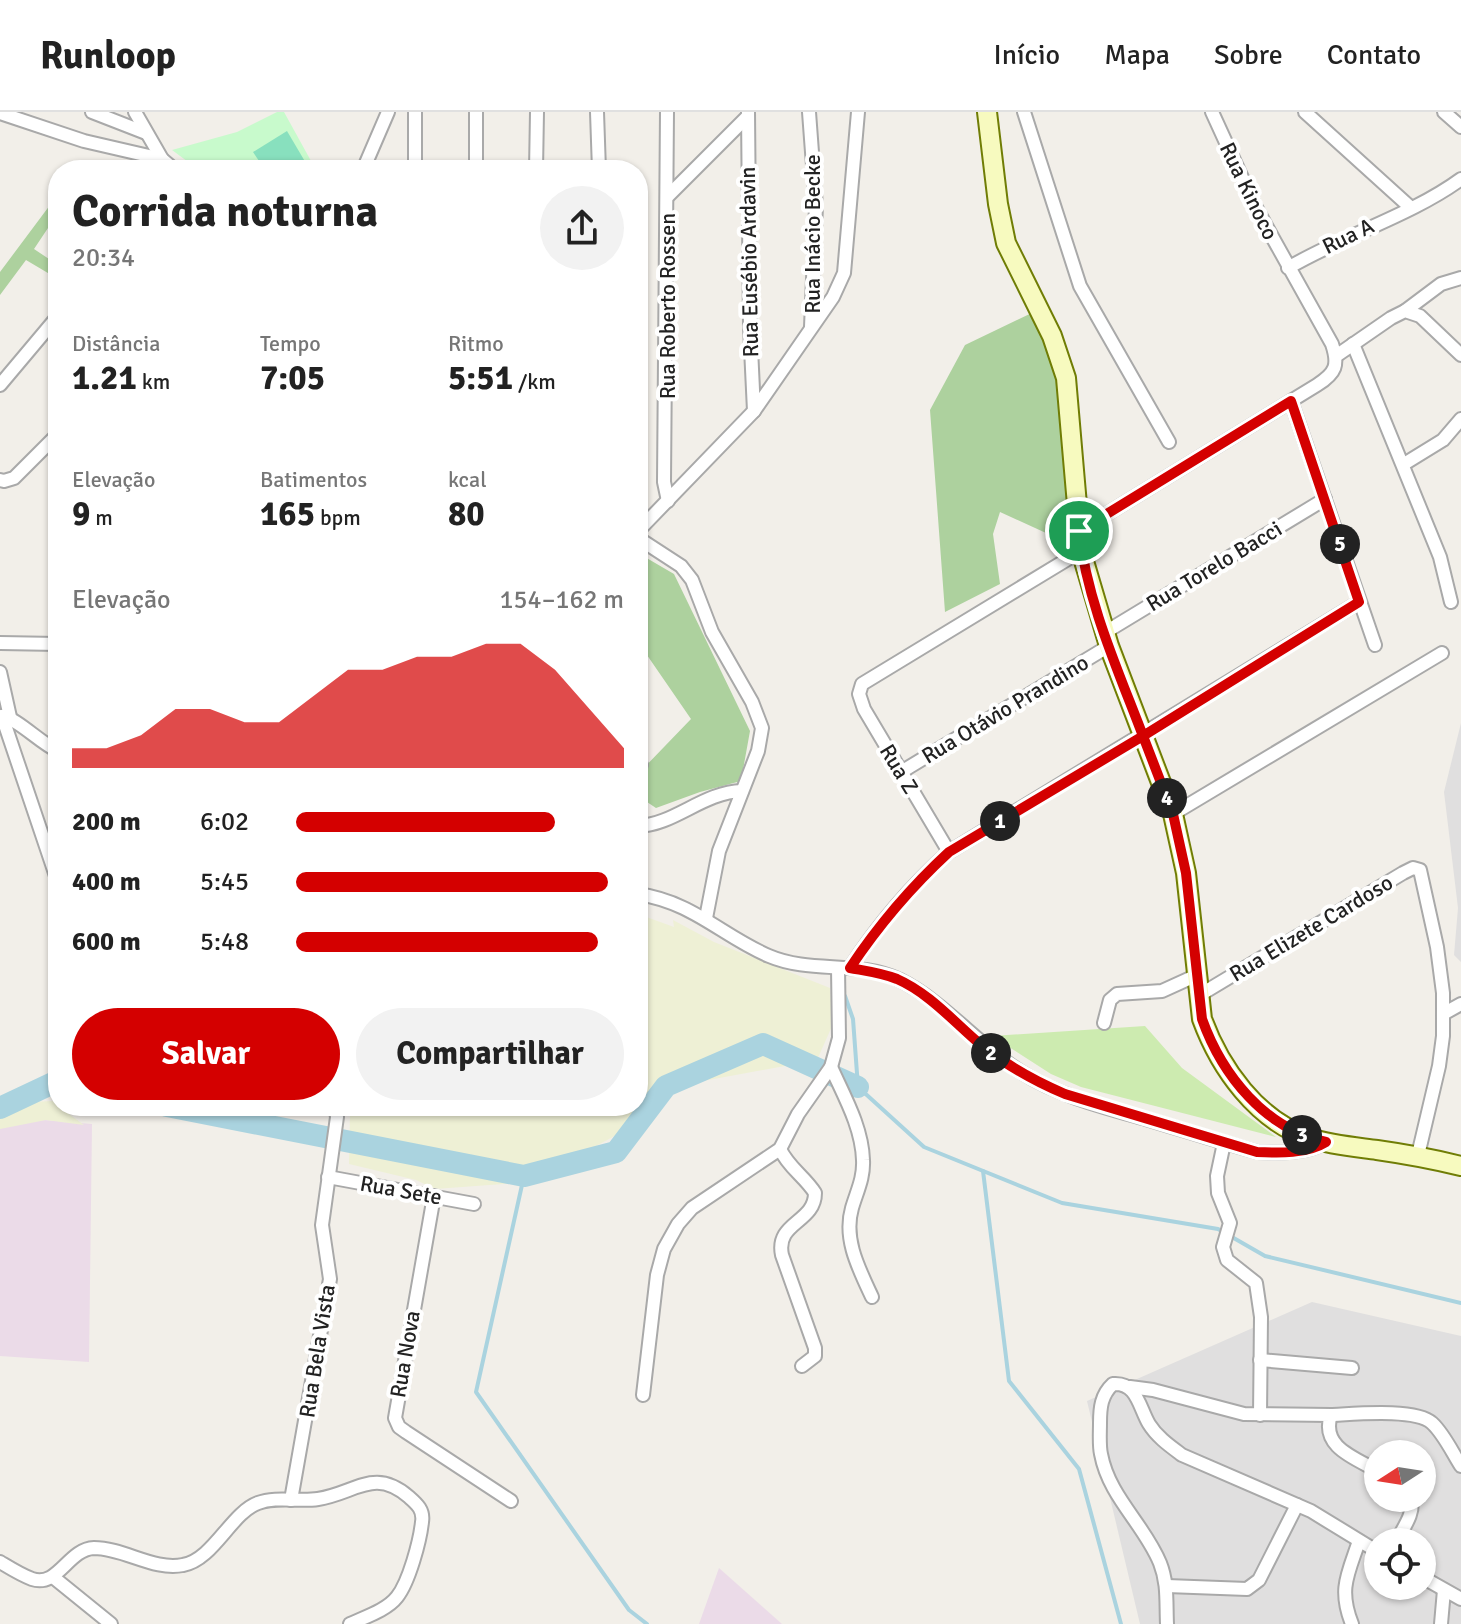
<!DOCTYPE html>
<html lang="pt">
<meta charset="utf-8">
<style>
body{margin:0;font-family:Signika,sans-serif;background:#f2f2f2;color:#222;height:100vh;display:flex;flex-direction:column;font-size:30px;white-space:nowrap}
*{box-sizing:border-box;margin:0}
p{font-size:26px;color:#767676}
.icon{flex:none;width:44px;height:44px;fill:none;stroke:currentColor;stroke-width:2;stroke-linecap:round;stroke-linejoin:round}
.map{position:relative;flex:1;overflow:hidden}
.side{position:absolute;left:48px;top:48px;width:600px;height:956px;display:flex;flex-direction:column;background:#fff;border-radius:32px;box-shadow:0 2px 6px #0004}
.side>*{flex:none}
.needle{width:52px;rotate:258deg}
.buttons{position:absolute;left:1364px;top:1328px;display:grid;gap:16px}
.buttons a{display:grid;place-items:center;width:72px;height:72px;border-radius:50%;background:#fff;box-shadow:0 2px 6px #0004;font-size:40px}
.pin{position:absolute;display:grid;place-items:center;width:68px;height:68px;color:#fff;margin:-34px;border:4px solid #fff;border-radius:50%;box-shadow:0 2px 8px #0007}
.km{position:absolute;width:40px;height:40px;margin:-20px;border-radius:50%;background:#222;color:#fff;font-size:22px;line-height:40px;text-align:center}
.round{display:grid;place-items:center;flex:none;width:84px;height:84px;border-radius:42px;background:#f2f2f2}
.headline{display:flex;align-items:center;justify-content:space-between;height:136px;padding:0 24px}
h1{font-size:44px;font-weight:800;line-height:60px}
.metrics{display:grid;grid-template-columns:repeat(3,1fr);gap:12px;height:136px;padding:8px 24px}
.metrics div{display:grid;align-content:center}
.metrics b{font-size:34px;font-weight:800}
.metrics small{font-size:22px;font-weight:400}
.metrics p{font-size:22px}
.chart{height:224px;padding:16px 24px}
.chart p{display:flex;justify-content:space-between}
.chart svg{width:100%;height:144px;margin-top:8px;fill:#d40000;opacity:.7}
.cta{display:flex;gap:16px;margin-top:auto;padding:16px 24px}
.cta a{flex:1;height:92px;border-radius:48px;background:#d40000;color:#fff;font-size:32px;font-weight:800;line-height:92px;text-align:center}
.cta a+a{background:#f2f2f2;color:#222}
ul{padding:0 24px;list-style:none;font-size:26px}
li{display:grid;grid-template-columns:128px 96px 1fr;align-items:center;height:60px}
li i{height:20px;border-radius:10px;background:#d40000}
header{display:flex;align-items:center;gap:48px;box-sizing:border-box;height:112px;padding:0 40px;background:#fff;border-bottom:2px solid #e0e0e0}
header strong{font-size:38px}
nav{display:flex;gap:44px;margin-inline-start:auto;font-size:28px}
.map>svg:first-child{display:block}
</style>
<header>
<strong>Runloop</strong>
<nav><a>Início</a><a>Mapa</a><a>Sobre</a><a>Contato</a></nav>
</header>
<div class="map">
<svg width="1461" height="1512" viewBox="0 0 1461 1512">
<rect width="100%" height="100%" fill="#f2efe9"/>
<g fill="#e0dfdf" fill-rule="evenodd">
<polygon points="1461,611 1461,850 1454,843 1458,796 1444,680"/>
<path d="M1312 1190 1461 1224V1512H1140L1087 1289ZM1378 1342H1422V1386H1378ZM1378 1430H1422V1474H1378Z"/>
</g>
<g fill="#ebdbe8">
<polygon points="20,1006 92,1012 89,1250 0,1244 0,1010"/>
<polygon points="719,1456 782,1512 699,1512"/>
</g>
<g fill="#eef0d5">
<polygon points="638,802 674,815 673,808 714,830 830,876 833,912 817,948 676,974 620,1021 530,1070 435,1077 416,1068 349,1052 350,1002 346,994 638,994"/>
<polygon points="56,989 58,994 84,1013 46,1008 0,1017 0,991"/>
</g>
<polygon fill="#cdebb0" points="1145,914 1182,956 1276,1025 1081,975 1051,962 992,924"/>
<g fill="#add19e">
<polygon points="56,85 58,86 58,101 34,137 58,153 58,167 26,148 0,183 0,160"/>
<polygon points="1038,198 1060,278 1070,432 1000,400 993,422 1000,472 945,500 930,298 965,233"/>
<polygon points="638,441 674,462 750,619 741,669 700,680 656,696 638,684 638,662 691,607 638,530"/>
</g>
<polygon fill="#c8facc" points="277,0 284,0 316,58 199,58 172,38 237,20"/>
<polygon fill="#88e0be" points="287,19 310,58 265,58 253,40"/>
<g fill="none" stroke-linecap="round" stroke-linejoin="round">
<g stroke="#aad3df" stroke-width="4">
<polyline points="845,884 853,907 858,975 924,1035 1062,1091 1218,1117 1265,1144 1461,1191"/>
<polyline points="983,1059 1009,1269 1079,1357 1121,1512"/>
<polyline points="524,1064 476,1280 629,1498 647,1512"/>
</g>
<g stroke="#aad3df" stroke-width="22">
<polyline points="167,994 524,1064 616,1040 666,974 763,932 858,975"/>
<polyline points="0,996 53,971 58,972"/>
</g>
<defs>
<g id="street">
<polyline points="92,0 146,21"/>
<polyline points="135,0 162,47"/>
<polyline points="597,0 599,58"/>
<polyline points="667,0 664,370 668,389"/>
<polyline points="748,0 750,215 754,299"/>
<polyline points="809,0 816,94 811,215"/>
<polyline points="1024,0 1080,174 1169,330"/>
<polyline points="1305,0 1410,95"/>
<polyline points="1444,0 1461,15"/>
<polyline points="0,1 84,29 162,47 175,58"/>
<polyline points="363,58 388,0"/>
<polyline points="415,58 415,0"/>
<polyline points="476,58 476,0"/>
<polyline points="536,58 537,0"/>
<polyline points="667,85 748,4"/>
<path d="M1288 156C1342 124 1412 103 1461 67"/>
<polyline points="1405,199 1441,172 1461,166"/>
<polyline points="1353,232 1440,445 1451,490"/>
<polyline points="1336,244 1391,206 1405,199 1420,204 1461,243"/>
<polyline points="0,273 58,204"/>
<polyline points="1291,289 1375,533"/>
<polyline points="1404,352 1443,328 1461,307"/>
<polyline points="0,368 4,369 14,366 58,322"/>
<polyline points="638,419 754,299 833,185 844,161 858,0"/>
<path d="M1079 419 1317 273C1336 261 1339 253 1332 232L1255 94 1212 0"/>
<polyline points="638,426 681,454 692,468 712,520 752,590 762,616 758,639 719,739 706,806"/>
<polyline points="1104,521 1325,387"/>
<polyline points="0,531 58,532"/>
<polyline points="0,560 10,605"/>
<polyline points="2,604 58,770"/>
<path d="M2 604C17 606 40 631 58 639"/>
<polyline points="638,655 641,653"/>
<polyline points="901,660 1109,534"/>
<polyline points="1173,702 1442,541"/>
<path d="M638 714C674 713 703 680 742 679"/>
<polyline points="949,740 864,597 859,582 862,572 1081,439"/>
<path d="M638 782C693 790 722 824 769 844 811 862 859 848 900 868 944 890 979 934 1021 960 1059 984 1103 995 1146 1007 1183 1018 1220 1030 1257 1040 1279 1041 1307 1042 1326 1030"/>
<path d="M850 856C878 813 911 774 949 740L1359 490"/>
<polyline points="1198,884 1403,761 1413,756 1420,758 1437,835 1443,881 1443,924 1439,954 1418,1043"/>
<polyline points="1443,902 1461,892"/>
<polyline points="1104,911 1110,888 1117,882 1162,879 1195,864"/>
<path d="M831 955C844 984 862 1015 863 1048 864 1066 857 1079 852 1096 843 1127 859 1157 872 1185"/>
<polyline points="1224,1031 1217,1064 1218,1081 1230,1111 1223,1135 1227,1148 1256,1171 1261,1205 1260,1303"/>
<path d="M780 1037C788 1055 805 1065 815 1081 815 1111 775 1110 782 1143L815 1236V1244L802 1254"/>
<polyline points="328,1065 474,1092"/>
<polyline points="434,1084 395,1306 399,1315 406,1320 511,1389"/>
<polyline points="1260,1248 1352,1256"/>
<path d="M1130 1275 1153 1278 1244 1302 1331 1303C1320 1335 1355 1346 1378 1359"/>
<polyline points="643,1283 657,1163 664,1137 678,1112 692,1096 780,1037 798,1002 831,955 839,926 838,856"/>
<path d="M1331 1303C1354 1302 1416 1296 1432 1311 1444 1322 1452 1340 1461 1354"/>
<polyline points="291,1388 330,1167 322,1113 337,1005 335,994"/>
<path d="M1396 1430C1403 1416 1415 1402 1411 1386"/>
<path d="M0 1450C10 1456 21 1463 32 1467 58 1476 68 1437 94 1436 124 1436 154 1459 183 1453 213 1448 231 1401 258 1391 276 1384 299 1390 318 1387 356 1381 374 1355 409 1385 417 1392 424 1398 422 1410 420 1429 409 1470 397 1485 387 1498 365 1505 350 1512"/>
<polyline points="53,1465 111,1512"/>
<polyline points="1422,1465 1461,1487"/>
<polyline points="1167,1474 1247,1477 1259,1468 1297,1393"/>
<path d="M1167 1512C1166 1490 1168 1471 1160 1451 1144 1412 1109 1385 1101 1342 1099 1333 1100 1321 1100 1311 1100 1296 1101 1283 1113 1272 1137 1270 1139 1295 1149 1312 1157 1325 1170 1334 1182 1343L1311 1399 1378 1440"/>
<path d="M1352 1512C1338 1477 1348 1462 1359 1429"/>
<polyline points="1441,1512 1444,1478"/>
</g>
<path id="secondary" d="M987 0 998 92 1006 131 1052 224 1066 266 1081 439 1109 534 1173 702 1186 761 1202 907C1220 956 1257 1009 1310 1026 1331 1033 1355 1035 1377 1038 1405 1042 1433 1047 1461 1054"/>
</defs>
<use href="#street" stroke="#a9a9a9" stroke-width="16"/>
<use href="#secondary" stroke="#707d05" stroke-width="22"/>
<use href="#street" stroke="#fff" stroke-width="12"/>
<use href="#secondary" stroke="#f7fabf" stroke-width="18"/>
</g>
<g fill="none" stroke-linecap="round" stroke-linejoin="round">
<defs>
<path id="route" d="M1079 419C1087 490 1118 558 1143 624L949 740C911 775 878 814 850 856 866 859 882 861 897 867 929 881 954 910 980 932 1006 953 1034 969 1065 982L1257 1040C1279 1041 1307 1042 1326 1030 1265 1017 1222 963 1202 907L1186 761 1173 702 1143 624 1359 490 1291 289 1079 419"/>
</defs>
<use href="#route" stroke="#fff" stroke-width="16"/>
<use href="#route" stroke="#d40000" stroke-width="10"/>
</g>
<g text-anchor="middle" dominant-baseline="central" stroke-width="8" stroke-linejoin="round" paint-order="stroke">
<g font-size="22" fill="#222" stroke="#fff">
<text transform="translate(1249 79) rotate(64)">Rua Kinoco</text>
<text transform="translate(812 122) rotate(-90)">Rua Inácio Becke</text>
<text transform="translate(1348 124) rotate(-26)">Rua A</text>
<text transform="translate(749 150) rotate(-91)">Rua Eusébio Ardavin</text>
<text transform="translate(667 194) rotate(-90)">Rua Roberto Rossen</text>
<text transform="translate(1214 454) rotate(-31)">Rua Torelo Bacci</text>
<text transform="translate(1005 597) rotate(-31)">Rua Otávio Prandino</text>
<text transform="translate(899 657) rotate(59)">Rua Z</text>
<text transform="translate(1311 816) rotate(-31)">Rua Elizete Cardoso</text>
<text transform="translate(401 1078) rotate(10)">Rua Sete</text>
<text transform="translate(317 1239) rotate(-81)">Rua Bela Vista</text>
<text transform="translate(405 1242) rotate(-80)">Rua Nova</text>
</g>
</g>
</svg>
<div class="buttons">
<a><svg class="needle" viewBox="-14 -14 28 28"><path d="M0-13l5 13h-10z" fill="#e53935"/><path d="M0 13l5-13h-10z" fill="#767676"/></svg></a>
<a><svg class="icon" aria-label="locate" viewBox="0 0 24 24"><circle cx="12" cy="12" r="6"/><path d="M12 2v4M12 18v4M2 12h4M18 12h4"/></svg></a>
</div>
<div class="pin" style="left:1079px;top:419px;background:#1e9e55"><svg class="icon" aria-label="arrive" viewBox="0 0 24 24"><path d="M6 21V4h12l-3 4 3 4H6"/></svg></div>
<b class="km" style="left:1000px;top:709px">1</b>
<b class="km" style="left:991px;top:941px">2</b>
<b class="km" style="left:1302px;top:1023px">3</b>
<b class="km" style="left:1167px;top:686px">4</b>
<b class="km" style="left:1340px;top:432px">5</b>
<section class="side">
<div class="headline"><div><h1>Corrida noturna</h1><p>20:34</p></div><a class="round"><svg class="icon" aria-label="share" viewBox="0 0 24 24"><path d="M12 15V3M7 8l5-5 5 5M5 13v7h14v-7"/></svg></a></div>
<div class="metrics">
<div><p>Distância</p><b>1.21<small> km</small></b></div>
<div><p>Tempo</p><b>7:05</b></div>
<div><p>Ritmo</p><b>5:51<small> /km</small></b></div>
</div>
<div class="metrics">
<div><p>Elevação</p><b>9<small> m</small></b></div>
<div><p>Batimentos</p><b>165<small> bpm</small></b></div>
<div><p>kcal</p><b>80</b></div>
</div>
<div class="chart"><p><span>Elevação</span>154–162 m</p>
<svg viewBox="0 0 160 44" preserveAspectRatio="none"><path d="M0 44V38L10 38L20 34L30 26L40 26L50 30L60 30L70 22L80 14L90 14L100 10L110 10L120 6L130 6L140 14L150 26L160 38V44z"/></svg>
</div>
<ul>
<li><b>200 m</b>6:02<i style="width:79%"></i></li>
<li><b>400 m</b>5:45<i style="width:95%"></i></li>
<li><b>600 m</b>5:48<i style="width:92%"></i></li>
</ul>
<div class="cta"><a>Salvar</a><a>Compartilhar</a></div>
</section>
</div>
